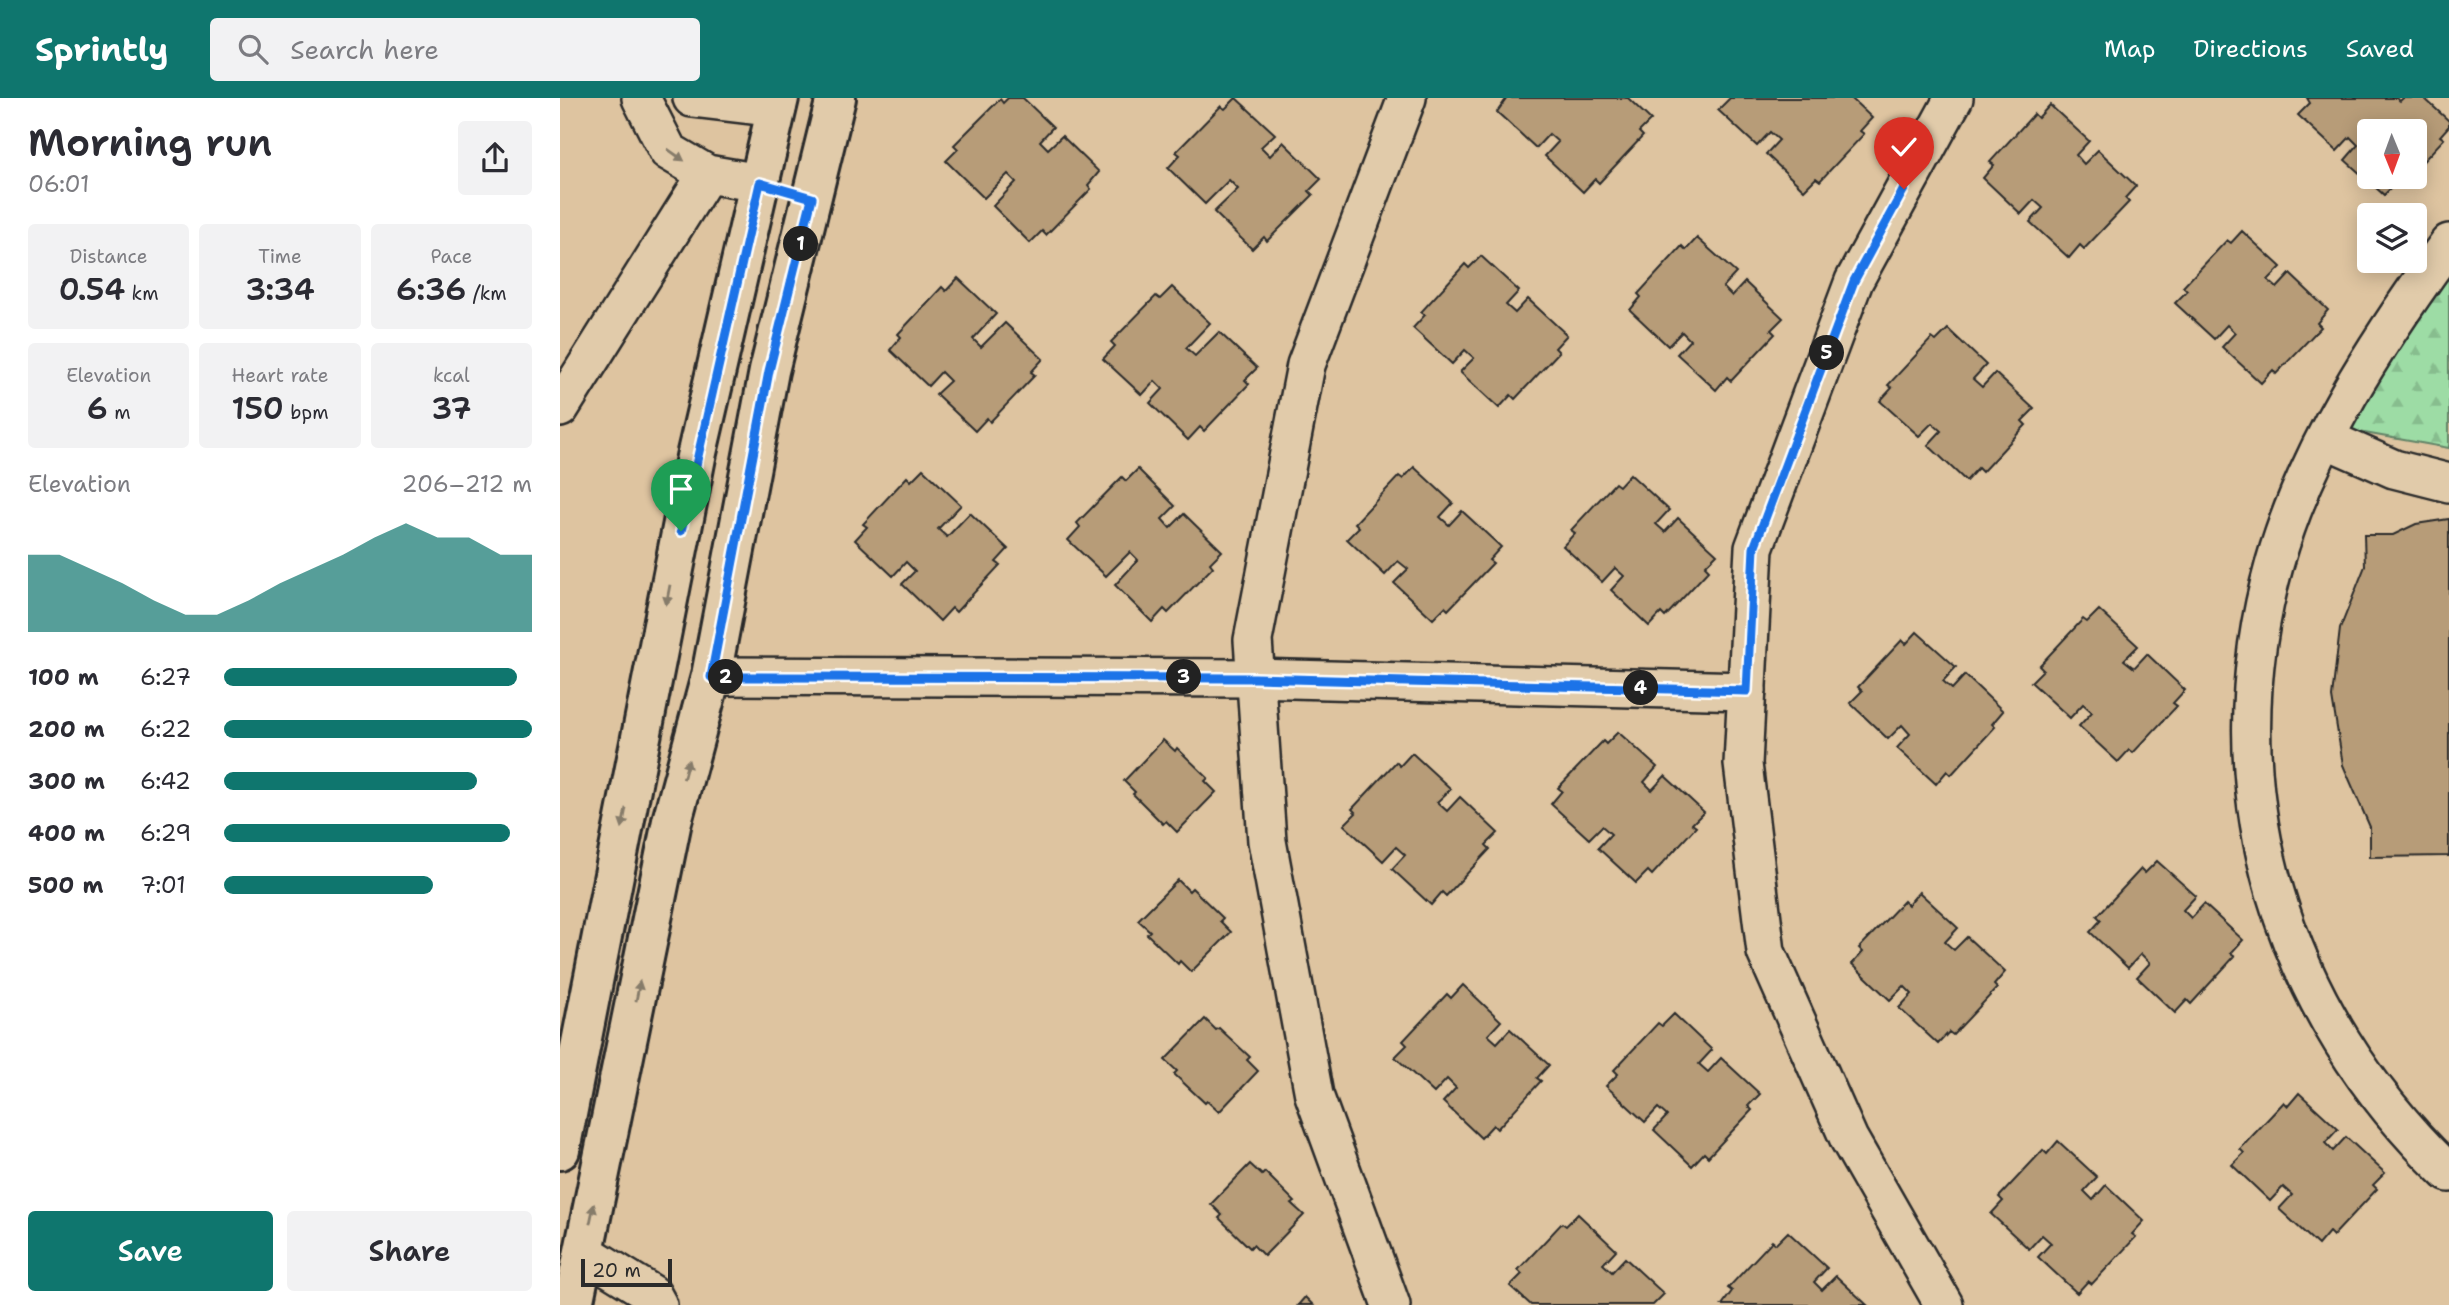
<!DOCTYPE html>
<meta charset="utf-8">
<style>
body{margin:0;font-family:"Shantell Sans",sans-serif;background:#f2f2f3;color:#2b2b33;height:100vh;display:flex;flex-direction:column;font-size:26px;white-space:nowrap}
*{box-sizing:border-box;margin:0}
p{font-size:23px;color:#7c7c81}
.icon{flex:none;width:38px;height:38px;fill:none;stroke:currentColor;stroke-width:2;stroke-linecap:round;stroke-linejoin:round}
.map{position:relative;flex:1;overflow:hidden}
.side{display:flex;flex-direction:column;background:#fff;width:560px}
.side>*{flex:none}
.needle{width:46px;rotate:179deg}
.tools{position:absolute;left:1797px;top:21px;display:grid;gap:14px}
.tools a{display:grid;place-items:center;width:70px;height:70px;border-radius:7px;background:#fff;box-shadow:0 4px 18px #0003;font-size:35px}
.scale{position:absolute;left:21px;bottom:18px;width:91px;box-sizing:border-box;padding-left:7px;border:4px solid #2b2b2b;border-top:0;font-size:19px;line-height:24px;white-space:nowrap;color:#2b2b2b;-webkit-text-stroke:5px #e1cbaa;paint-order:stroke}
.pin{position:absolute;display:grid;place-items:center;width:60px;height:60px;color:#fff;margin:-72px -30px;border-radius:50% 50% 50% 0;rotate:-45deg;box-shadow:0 0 7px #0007}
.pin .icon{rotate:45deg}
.km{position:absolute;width:35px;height:35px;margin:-18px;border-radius:50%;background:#222;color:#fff;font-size:19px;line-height:35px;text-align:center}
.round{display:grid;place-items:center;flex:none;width:74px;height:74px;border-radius:7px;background:#f2f2f3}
.headline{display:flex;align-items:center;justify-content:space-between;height:119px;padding:0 28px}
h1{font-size:38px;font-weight:600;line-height:52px}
.stats{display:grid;grid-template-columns:repeat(3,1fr);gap:10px;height:119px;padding:7px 28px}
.stats div{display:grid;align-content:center;border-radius:7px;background:#f2f2f3;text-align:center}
.stats b{font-size:30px;font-weight:600}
.stats small{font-size:19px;font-weight:400}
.stats p{font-size:19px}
.chart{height:196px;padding:14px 28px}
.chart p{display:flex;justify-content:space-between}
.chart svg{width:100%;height:126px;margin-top:7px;fill:#0f766e;opacity:.7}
.primary-button{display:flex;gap:14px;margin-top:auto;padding:14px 28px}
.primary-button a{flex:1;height:80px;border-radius:7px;background:#0f766e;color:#fff;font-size:28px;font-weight:600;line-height:80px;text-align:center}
.primary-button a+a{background:#f2f2f3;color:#2b2b33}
ul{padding:0 28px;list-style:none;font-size:23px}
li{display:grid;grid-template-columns:112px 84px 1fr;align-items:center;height:52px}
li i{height:18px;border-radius:9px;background:#0f766e}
header{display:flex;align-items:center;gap:42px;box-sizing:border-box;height:98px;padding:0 35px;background:#0f766e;color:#fff}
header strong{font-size:33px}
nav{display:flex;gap:38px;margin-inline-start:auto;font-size:24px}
.search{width:490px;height:63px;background:#f2f2f3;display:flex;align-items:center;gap:18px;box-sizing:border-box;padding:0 24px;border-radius:7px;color:#7c7c81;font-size:26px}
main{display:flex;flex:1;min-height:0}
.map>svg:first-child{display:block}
</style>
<header>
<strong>Sprintly</strong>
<div class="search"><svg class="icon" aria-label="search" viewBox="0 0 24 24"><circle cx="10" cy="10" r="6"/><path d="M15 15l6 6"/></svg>Search here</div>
<nav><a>Map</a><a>Directions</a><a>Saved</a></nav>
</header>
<main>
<section class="side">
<div class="headline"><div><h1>Morning run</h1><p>06:01</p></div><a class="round"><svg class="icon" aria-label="share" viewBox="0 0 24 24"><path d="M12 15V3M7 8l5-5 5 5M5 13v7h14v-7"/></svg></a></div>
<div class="stats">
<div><p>Distance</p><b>0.54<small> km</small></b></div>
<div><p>Time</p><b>3:34</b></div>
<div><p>Pace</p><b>6:36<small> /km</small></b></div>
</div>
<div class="stats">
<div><p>Elevation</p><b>6<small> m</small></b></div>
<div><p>Heart rate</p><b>150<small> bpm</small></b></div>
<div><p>kcal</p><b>37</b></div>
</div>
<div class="chart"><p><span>Elevation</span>206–212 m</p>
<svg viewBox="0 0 160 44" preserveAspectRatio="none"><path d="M0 44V17L10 17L20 22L30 27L40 33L50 38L60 38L70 33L80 27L90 22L100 17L110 11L120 6L130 11L140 11L150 17L160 17V44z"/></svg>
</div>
<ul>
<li><b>100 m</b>6:27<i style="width:95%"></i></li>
<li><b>200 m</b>6:22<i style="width:100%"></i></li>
<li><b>300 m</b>6:42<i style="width:82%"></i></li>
<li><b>400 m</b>6:29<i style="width:93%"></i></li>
<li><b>500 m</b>7:01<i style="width:68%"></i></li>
</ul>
<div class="primary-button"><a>Save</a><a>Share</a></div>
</section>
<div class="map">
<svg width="1889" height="1207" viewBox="0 0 1889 1207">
<defs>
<pattern id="forest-firs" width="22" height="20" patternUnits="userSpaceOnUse" patternTransform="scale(1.75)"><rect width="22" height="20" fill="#9ddca5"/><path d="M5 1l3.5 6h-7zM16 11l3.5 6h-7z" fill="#87bd8e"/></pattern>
</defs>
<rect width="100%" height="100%" fill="#dec4a0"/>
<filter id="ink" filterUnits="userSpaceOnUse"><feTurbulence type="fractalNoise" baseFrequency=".0143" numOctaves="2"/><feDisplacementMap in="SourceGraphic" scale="14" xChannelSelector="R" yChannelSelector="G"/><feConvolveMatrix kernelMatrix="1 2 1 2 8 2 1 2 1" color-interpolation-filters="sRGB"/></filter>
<g filter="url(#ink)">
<polygon fill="url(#forest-firs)" stroke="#648468" stroke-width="2" points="1889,176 1889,350 1782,331"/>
<g fill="#b79c78" stroke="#2b2b2b" stroke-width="2">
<polygon points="448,0 463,0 493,29 480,43 488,51 502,38 539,74 528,87 531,91 486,137 482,133 470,145 433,108 456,84 448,76 424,100 386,63 398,51 394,47 440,1 443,5"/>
<polygon points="676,0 715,36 701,49 710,58 723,44 761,81 749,93 753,97 707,143 704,139 692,151 654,114 678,91 669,82 645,106 608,70 620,57 616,54 661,8 665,11"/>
<polygon points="947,0 1068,0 1091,22 1079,34 1083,38 1039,85 1035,81 1023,94 985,58 998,44 989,36 976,50 937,14"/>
<polygon points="1170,0 1291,0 1312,20 1300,33 1304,36 1260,83 1256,80 1244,92 1206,56 1219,42 1210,34 1197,48 1158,12"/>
<polygon points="1747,0 1836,0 1840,3 1843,0 1864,0 1889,23 1889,28 1880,38 1884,41 1855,72 1855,33 1810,33 1810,79 1848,79 1839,88 1836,85 1824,97 1785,62 1798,47 1790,39 1777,53 1738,17 1750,5"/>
<polygon points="1490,7 1529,43 1516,57 1524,66 1538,52 1576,88 1565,100 1569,104 1524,151 1520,147 1509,160 1470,124 1483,110 1474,102 1461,116 1423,80 1434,67 1430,64 1474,16 1478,20"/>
<polygon points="1682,133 1721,169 1708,182 1717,190 1730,176 1768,212 1757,225 1761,229 1716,276 1713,272 1701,285 1662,249 1675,235 1667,227 1654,241 1615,205 1627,193 1623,189 1667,142 1671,145"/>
<polygon points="1137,140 1176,175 1163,189 1172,198 1185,184 1223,220 1211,232 1215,236 1171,283 1167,279 1156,292 1117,256 1130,242 1122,234 1108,248 1070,212 1081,199 1078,196 1122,148 1126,152"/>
<polygon points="921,158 959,193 946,207 955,215 968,201 1007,237 995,250 999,254 955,301 951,297 939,310 900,274 914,260 905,252 892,266 853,230 865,217 861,214 905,166 909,170"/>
<polygon points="398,180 436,216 413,241 421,249 445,225 483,261 471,274 475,277 430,324 427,320 415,333 376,296 390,283 381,274 368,288 330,252 341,239 338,236 382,189 386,193"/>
<polygon points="612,189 650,225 626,250 635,258 659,234 697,270 685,282 689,286 644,333 640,329 628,342 590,305 603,291 595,283 582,297 543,261 555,248 551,244 596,198 600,201"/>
<polygon points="1388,231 1426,267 1413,281 1422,289 1435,275 1474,311 1462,323 1466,327 1422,374 1418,370 1406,383 1368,347 1381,333 1372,325 1359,338 1320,303 1332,290 1328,287 1372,240 1376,243"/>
<polygon points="854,369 893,405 880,419 889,427 902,413 941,449 929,462 933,465 888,512 885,509 873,521 834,485 848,471 838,463 825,477 787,441 799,429 795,425 839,378 843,381"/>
<polygon points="363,371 401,407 378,431 387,439 410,415 448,451 436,464 440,467 396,514 392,510 380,523 342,486 355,473 346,464 333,478 295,442 307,429 303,426 347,379 351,383"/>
<polygon points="578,371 615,408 602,421 610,430 624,416 662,453 650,465 653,469 608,515 604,511 592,524 555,487 578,462 570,454 546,478 508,442 520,429 517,425 562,379 566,383"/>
<polygon points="1070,376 1109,412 1096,426 1105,434 1118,420 1157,456 1145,468 1149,472 1105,519 1101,515 1089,528 1051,492 1064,478 1055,470 1042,484 1003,448 1015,435 1011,432 1055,385 1059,388"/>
<polygon points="1889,421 1889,758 1810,759 1810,729 1783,667 1772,599 1780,531 1805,468 1804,437 1833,437 1856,426"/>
<polygon points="1539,512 1578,548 1564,562 1574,570 1587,556 1625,592 1613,605 1617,608 1573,655 1569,652 1558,664 1519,628 1532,614 1523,606 1510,620 1471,584 1483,572 1479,568 1523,521 1527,524"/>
<polygon points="1357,534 1396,569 1383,583 1392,591 1405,577 1443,613 1432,626 1435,629 1391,677 1387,673 1376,686 1337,650 1350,636 1342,627 1328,641 1290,605 1302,593 1298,589 1342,542 1346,546"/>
<polygon points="1058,634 1097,669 1084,684 1092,692 1105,678 1144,714 1132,726 1136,729 1092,777 1088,773 1076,785 1038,750 1051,736 1042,728 1029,741 991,706 1002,693 998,690 1043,643 1046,646"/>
<polygon points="603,642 615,653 617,650 648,680 645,683 656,694 617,734 606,723 603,726 573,696 575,694 564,683"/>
<polygon points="852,655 891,691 877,704 887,713 900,699 938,735 926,747 930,751 886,798 882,794 871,807 832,771 845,757 836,749 823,763 784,727 796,715 792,711 836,664 840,668"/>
<polygon points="1597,763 1636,798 1623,812 1631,820 1644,806 1683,842 1671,855 1675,858 1631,906 1627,902 1615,915 1577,879 1590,865 1581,856 1568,870 1530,834 1541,822 1537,818 1581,771 1585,775"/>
<polygon points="618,782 629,793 632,790 663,820 660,823 671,834 631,874 620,863 618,866 587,836 590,833 578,822"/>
<polygon points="1359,794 1398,830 1385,844 1394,852 1407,839 1445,874 1434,887 1437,890 1393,937 1389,934 1378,946 1339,910 1352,896 1344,888 1330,902 1292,866 1303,854 1299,850 1344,803 1348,807"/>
<polygon points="903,887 941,923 928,937 937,945 950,931 989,967 977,980 981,983 937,1031 933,1027 921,1040 883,1004 896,990 887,981 874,995 835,959 847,947 843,943 887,896 891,900"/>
<polygon points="1114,916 1152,952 1139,966 1148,974 1161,960 1200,996 1188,1008 1192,1012 1148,1059 1144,1055 1132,1068 1094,1032 1107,1018 1098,1010 1085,1024 1046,988 1058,976 1054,972 1098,925 1102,928"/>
<polygon points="645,921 656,932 659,930 690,959 687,962 698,973 659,1014 647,1003 645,1005 614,976 617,973 605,962"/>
<polygon points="1739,995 1778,1031 1765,1045 1773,1053 1786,1039 1825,1075 1813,1087 1817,1091 1773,1138 1769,1134 1758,1147 1719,1111 1732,1097 1723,1089 1710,1103 1672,1067 1684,1055 1680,1051 1724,1004 1728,1008"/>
<polygon points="1498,1043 1537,1079 1524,1093 1533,1102 1546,1087 1584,1123 1572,1136 1576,1139 1532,1186 1528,1183 1517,1195 1478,1159 1491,1145 1482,1137 1469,1151 1431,1116 1443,1103 1439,1099 1483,1052 1487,1056"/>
<polygon points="690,1066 702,1077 705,1074 735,1104 732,1106 744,1117 704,1158 693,1147 690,1150 659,1120 662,1117 651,1106"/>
<polygon points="1018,1116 1056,1152 1043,1166 1052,1174 1065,1160 1104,1196 1093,1207 971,1207 950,1188 962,1176 958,1172 1002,1125 1006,1128"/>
<polygon points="1228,1134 1267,1170 1254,1184 1262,1192 1276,1178 1307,1207 1162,1207 1172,1193 1168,1190 1212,1143 1216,1146"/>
<polygon points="745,1199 753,1207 738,1207"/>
</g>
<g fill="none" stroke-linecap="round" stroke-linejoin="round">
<defs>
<g id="minor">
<polyline points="81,0 108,53 147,76 200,85"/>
<polyline points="132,0 217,10"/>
<path d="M1889 145C1819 241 1748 349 1715 464 1651 691 1721 914 1889 1075"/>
<polyline points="0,310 147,76"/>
<polyline points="1766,341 1834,371 1889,385"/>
<polyline points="151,578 695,580 1187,593"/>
<polyline points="24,1154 92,1196 98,1207"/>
<polyline points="831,1207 754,997 707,743 693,542 746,267 847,0"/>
<polyline points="1384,1207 1289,1041 1206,854 1183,666 1194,450 1294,183 1394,0"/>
</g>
<g id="major">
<polyline points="0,1052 136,359 219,0"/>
<polyline points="13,1207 112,723 151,578 209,273 276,0"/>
</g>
</defs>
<use href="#minor" stroke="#2b2b2b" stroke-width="42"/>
<use href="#major" stroke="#2b2b2b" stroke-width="44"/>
<use href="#minor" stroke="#e1cbaa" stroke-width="37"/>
<use href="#major" stroke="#e1cbaa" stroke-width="38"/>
</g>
<defs><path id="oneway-solid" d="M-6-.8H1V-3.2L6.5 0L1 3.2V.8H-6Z" transform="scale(1.75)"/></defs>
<g fill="#867b6a">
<use href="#oneway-solid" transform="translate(116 57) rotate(35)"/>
<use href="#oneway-solid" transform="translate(108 497) rotate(101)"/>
<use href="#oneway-solid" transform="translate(126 671) rotate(-75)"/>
<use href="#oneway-solid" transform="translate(64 720) rotate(101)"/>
<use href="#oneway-solid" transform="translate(78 893) rotate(-79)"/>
<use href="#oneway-solid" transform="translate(32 1116) rotate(-78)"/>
</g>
</g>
<g fill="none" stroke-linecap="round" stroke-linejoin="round" filter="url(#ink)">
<defs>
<polyline id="route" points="121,433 200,85 252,100 209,273 151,579 695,580 1187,593 1194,450 1294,183 1344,91"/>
</defs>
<use href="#route" stroke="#fff" stroke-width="14"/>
<use href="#route" stroke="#1a73e8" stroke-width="9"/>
</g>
</svg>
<div class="tools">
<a><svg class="needle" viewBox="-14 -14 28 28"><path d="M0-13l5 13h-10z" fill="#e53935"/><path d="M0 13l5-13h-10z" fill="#7c7c81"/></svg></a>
<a><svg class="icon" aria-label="layers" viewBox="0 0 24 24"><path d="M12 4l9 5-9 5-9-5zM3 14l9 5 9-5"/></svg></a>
</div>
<div class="scale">20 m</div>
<div class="pin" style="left:121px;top:433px;background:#1e9e55"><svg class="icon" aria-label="arrive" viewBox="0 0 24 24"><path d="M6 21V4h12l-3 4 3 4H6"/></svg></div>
<div class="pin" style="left:1344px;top:91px;background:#d93025"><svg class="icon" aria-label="check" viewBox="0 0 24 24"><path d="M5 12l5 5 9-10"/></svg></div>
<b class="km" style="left:241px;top:146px">1</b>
<b class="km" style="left:166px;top:579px">2</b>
<b class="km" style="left:624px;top:579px">3</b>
<b class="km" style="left:1081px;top:590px">4</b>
<b class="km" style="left:1267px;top:255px">5</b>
</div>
</main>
